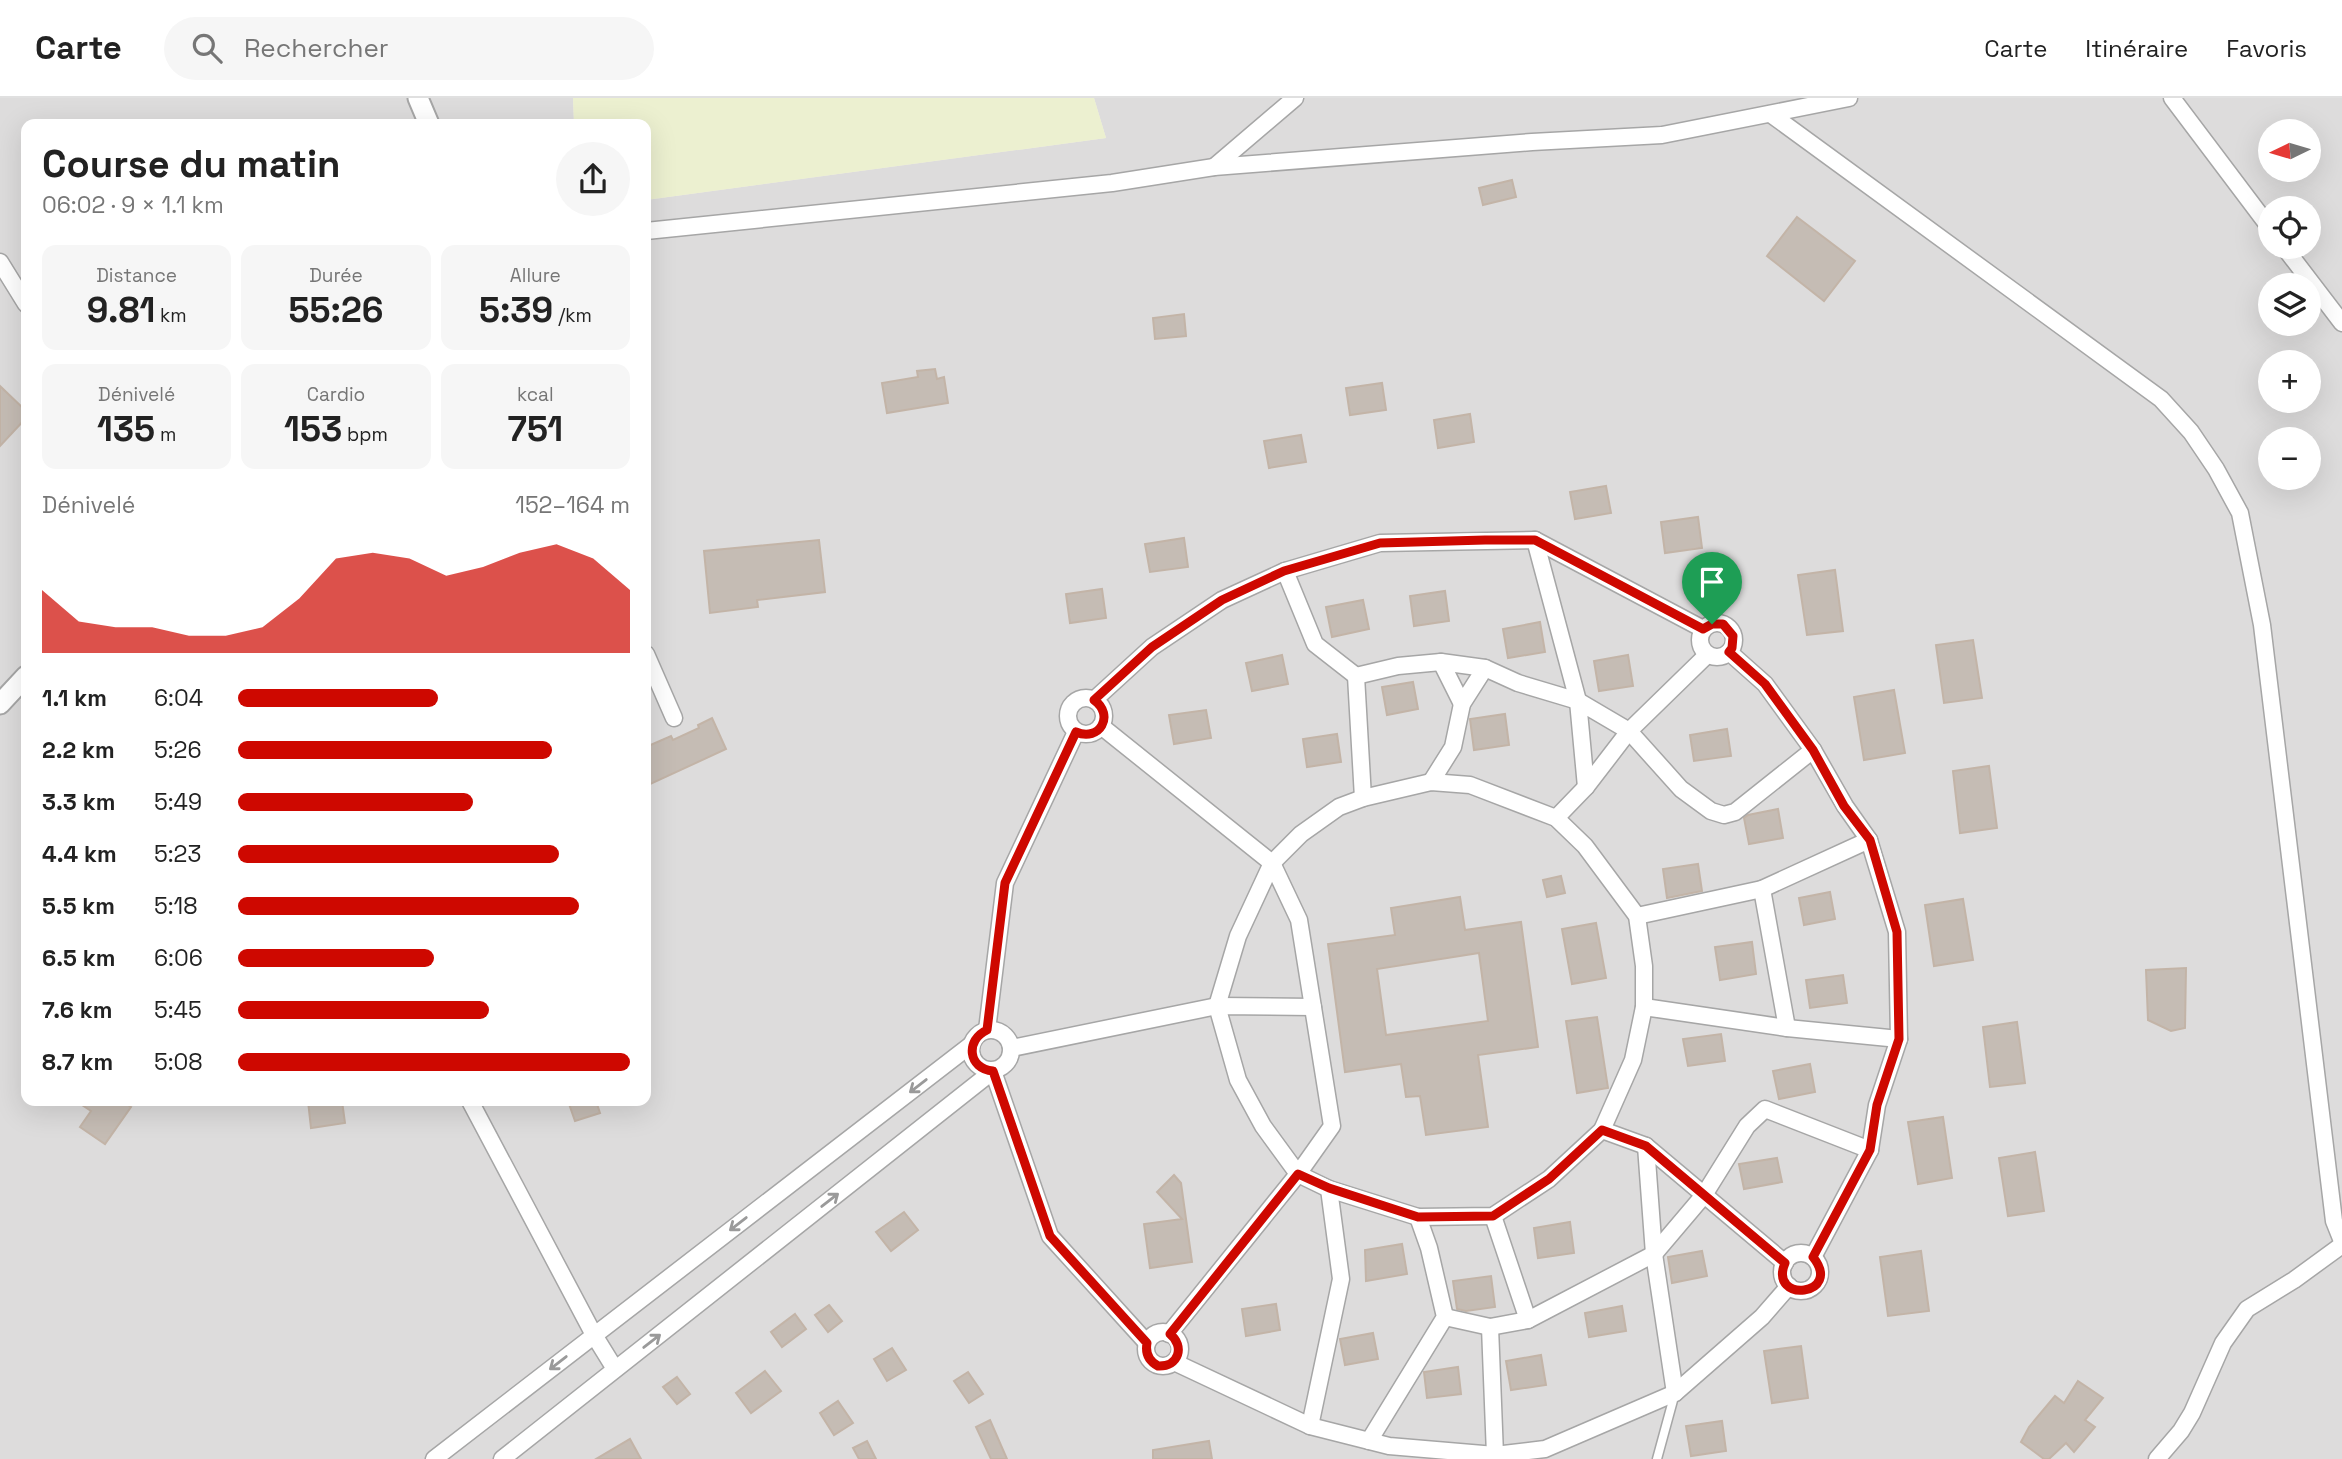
<!DOCTYPE html>
<html lang="fr">
<meta charset="utf-8">
<style>
body{margin:0;font-family:"Space Grotesk",sans-serif;background:#f6f6f6;color:#222;height:100vh;display:flex;flex-direction:column;font-size:26px;white-space:nowrap}
*{box-sizing:border-box;margin:0}
p{font-size:23px;color:#767676}
.icon{flex:none;width:38px;height:38px;fill:none;stroke:currentColor;stroke-width:2;stroke-linecap:round;stroke-linejoin:round}
.map{position:relative;flex:1;overflow:hidden}
.side{position:absolute;left:21px;top:21px;width:630px;height:987px;display:flex;flex-direction:column;background:#fff;border-radius:14px;box-shadow:0 7px 28px #0002}
.side>*{flex:none}
.needle{width:46px;rotate:265deg}
.tools{position:absolute;left:2258px;top:21px;display:grid;gap:14px}
.tools a{display:grid;place-items:center;width:63px;height:63px;border-radius:50%;background:#fff;box-shadow:0 7px 28px #0002;font-size:35px}
.pin{position:absolute;display:grid;place-items:center;width:60px;height:60px;color:#fff;margin:-72px -30px;border-radius:50% 50% 50% 0;rotate:-45deg;box-shadow:0 0 7px #0007}
.pin .icon{rotate:45deg}
.round{display:grid;place-items:center;flex:none;width:74px;height:74px;border-radius:37px;background:#f6f6f6}
.overview{display:flex;align-items:center;justify-content:space-between;height:119px;padding:0 21px}
h1{font-size:38px;font-weight:800;line-height:52px}
.stats{display:grid;grid-template-columns:repeat(3,1fr);gap:10px;height:119px;padding:7px 21px}
.stats div{display:grid;align-content:center;border-radius:14px;background:#f6f6f6;text-align:center}
.stats b{font-size:35px;font-weight:800}
.stats small{font-size:19px;font-weight:400}
.stats p{font-size:19px}
.chart{height:196px;padding:14px 21px}
.chart p{display:flex;justify-content:space-between}
.chart svg{width:100%;height:126px;margin-top:7px;fill:#ce0800;opacity:.7}
ul{padding:0 21px;list-style:none;font-size:23px}
li{display:grid;grid-template-columns:112px 84px 1fr;align-items:center;height:52px}
li i{height:18px;border-radius:9px;background:#ce0800}
header{display:flex;align-items:center;gap:42px;box-sizing:border-box;height:98px;padding:0 35px;background:#fff;border-bottom:2px solid #e0e0e0}
header strong{font-size:33px}
nav{display:flex;gap:38px;margin-inline-start:auto;font-size:24px}
.search{width:490px;height:63px;background:#f6f6f6;display:flex;align-items:center;gap:18px;box-sizing:border-box;padding:0 24px;border-radius:38px;color:#767676;font-size:26px}
.map>svg:first-child{display:block}
</style>
<header>
<strong>Carte</strong>
<div class="search"><svg class="icon" aria-label="search" viewBox="0 0 24 24"><circle cx="10" cy="10" r="6"/><path d="M15 15l6 6"/></svg>Rechercher</div>
<nav><a>Carte</a><a>Itinéraire</a><a>Favoris</a></nav>
</header>
<div class="map">
<svg width="2342" height="1361" viewBox="0 0 2342 1361">
<rect width="100%" height="100%" fill="#f0ede5"/>
<path fill="#dddcdc" fill-rule="evenodd" d="M0 0H573L574 26H26V1003H646V102L1106 40 1094 0H2342V1361H0ZM2270 33H2308V72H2270ZM2270 110H2308V149H2270ZM2270 187H2308V226H2270ZM2270 264H2308V303H2270ZM2270 341H2308V380H2270Z"/>
<polygon fill="#ecf0d0" points="573,0 1094,0 1106,40 646,102 646,26 574,26"/>
<g fill="#c5bcb4" stroke="#c3b4a7" stroke-width="2" fill-rule="evenodd">
<polygon points="1512,82 1516,99 1483,107 1479,90"/>
<polygon points="1797,119 1855,163 1824,203 1767,158"/>
<polygon points="1184,216 1186,238 1155,241 1153,220"/>
<polygon points="935,271 937,281 944,279 948,305 887,315 882,285 918,279 917,273"/>
<polygon points="1382,285 1386,312 1350,317 1346,290"/>
<polygon points="0,288 26,313 26,320 0,348"/>
<polygon points="1470,316 1474,344 1438,350 1434,322"/>
<polygon points="1301,337 1306,364 1269,370 1264,343"/>
<polygon points="1606,388 1611,415 1575,421 1570,394"/>
<polygon points="1698,419 1702,450 1665,455 1661,424"/>
<polygon points="1184,440 1188,469 1150,474 1145,446"/>
<polygon points="819,442 825,494 757,502 758,509 710,515 704,453"/>
<polygon points="1835,472 1843,533 1807,537 1798,477"/>
<polygon points="1102,491 1106,520 1070,525 1066,496"/>
<polygon points="1445,493 1449,523 1414,528 1410,498"/>
<polygon points="1363,502 1369,531 1332,539 1326,509"/>
<polygon points="1540,524 1545,554 1508,560 1503,531"/>
<polygon points="1973,542 1982,600 1944,605 1936,547"/>
<polygon points="1282,557 1288,586 1252,593 1246,565"/>
<polygon points="1628,557 1633,588 1599,593 1594,563"/>
<polygon points="1413,584 1418,611 1387,617 1382,589"/>
<polygon points="1894,592 1905,655 1864,662 1854,599"/>
<polygon points="1206,612 1211,640 1174,646 1169,617"/>
<polygon points="1505,616 1509,647 1474,652 1470,621"/>
<polygon points="712,620 726,651 646,688 646,649 671,638 673,642 699,630 698,627"/>
<polygon points="1727,631 1731,658 1694,663 1690,637"/>
<polygon points="1337,636 1341,664 1307,669 1303,641"/>
<polygon points="1989,668 1997,730 1960,735 1953,673"/>
<polygon points="1778,711 1783,740 1749,746 1744,720 1748,717"/>
<polygon points="1698,766 1702,793 1667,800 1663,771"/>
<polygon points="1561,778 1565,795 1547,799 1543,782"/>
<polygon points="1830,794 1835,821 1804,827 1799,800"/>
<path d="M1460 799 1465 832 1521 824 1538 949 1478 957 1488 1029 1426 1037 1420 998 1406 999 1401 966 1345 974 1328 846 1395 837 1391 810ZM1479 855 1488 923 1386 937 1377 871Z"/>
<polygon points="1963,801 1973,862 1934,868 1925,807"/>
<polygon points="1596,825 1606,880 1572,886 1562,831"/>
<polygon points="1752,844 1756,876 1720,882 1715,849"/>
<polygon points="2186,870 2185,930 2171,933 2148,922 2146,872"/>
<polygon points="1843,877 1847,905 1810,910 1806,882"/>
<polygon points="1597,919 1608,990 1577,995 1566,923"/>
<polygon points="2017,924 2025,985 1990,989 1983,929"/>
<polygon points="1721,936 1725,963 1688,968 1683,941"/>
<polygon points="1810,966 1815,994 1779,1001 1773,973"/>
<polygon points="76,1003 122,1003 131,1009 105,1046 80,1029 91,1013"/>
<polygon points="308,1003 342,1003 345,1025 311,1030"/>
<polygon points="568,1003 596,1003 600,1015 575,1023"/>
<polygon points="1943,1019 1952,1080 1918,1086 1908,1024"/>
<polygon points="2035,1054 2044,1113 2008,1118 1999,1060"/>
<polygon points="1777,1060 1782,1084 1744,1091 1739,1066"/>
<polygon points="1174,1077 1181,1085 1192,1164 1150,1170 1144,1126 1182,1121 1157,1094"/>
<polygon points="904,1114 918,1132 891,1153 876,1134"/>
<polygon points="1570,1124 1574,1155 1538,1160 1534,1130"/>
<polygon points="1402,1146 1407,1176 1366,1183 1365,1152"/>
<polygon points="1702,1153 1707,1178 1672,1185 1668,1159"/>
<polygon points="1921,1153 1929,1213 1888,1218 1880,1159"/>
<polygon points="1491,1178 1495,1209 1466,1213 1457,1211 1453,1183"/>
<polygon points="1276,1206 1280,1232 1246,1238 1242,1211"/>
<polygon points="829,1207 842,1223 828,1234 815,1217"/>
<polygon points="1622,1208 1626,1233 1589,1239 1585,1215"/>
<polygon points="795,1216 806,1231 782,1249 771,1234"/>
<polygon points="1373,1235 1378,1261 1345,1267 1340,1241"/>
<polygon points="1801,1248 1808,1300 1772,1305 1764,1253"/>
<polygon points="892,1250 906,1272 887,1283 874,1261"/>
<polygon points="1541,1257 1546,1287 1511,1292 1506,1263"/>
<polygon points="1458,1269 1461,1296 1427,1300 1424,1274"/>
<polygon points="765,1273 781,1293 751,1315 736,1295"/>
<polygon points="968,1274 983,1296 969,1305 954,1283"/>
<polygon points="677,1279 690,1296 677,1306 663,1289"/>
<polygon points="2078,1283 2103,1300 2085,1322 2095,1329 2074,1354 2066,1345 2049,1361 2044,1361 2021,1344 2029,1329 2055,1298 2064,1305"/>
<polygon points="838,1303 853,1325 834,1337 820,1315"/>
<polygon points="990,1322 1007,1361 991,1361 976,1329"/>
<polygon points="1722,1323 1726,1353 1691,1358 1686,1328"/>
<polygon points="630,1341 641,1361 596,1361"/>
<polygon points="867,1343 876,1361 859,1361 853,1350"/>
<polygon points="1209,1343 1212,1361 1153,1361 1153,1352"/>
</g>
<g fill="none" stroke-linecap="round" stroke-linejoin="round">
<defs>
<polyline id="service" points="1657,1361 1675,1295"/>
<g id="minor">
<polyline points="2172,0 2270,130"/>
<polyline points="1772,17 2161,301 2191,334 2216,371 2240,415 2262,527 2334,1123 2342,1143"/>
<polyline points="1214,69 1295,0"/>
<polyline points="646,133 1112,85 1214,69 1532,44 1662,37 1849,0"/>
<polyline points="2284,149 2342,225"/>
<polyline points="0,164 26,206"/>
<polyline points="1535,442 1578,603"/>
<polyline points="1285,473 1315,546 1356,578"/>
<circle cx="1717" cy="542" r="17"/>
<polyline points="1729,554 1765,586 1813,652 1845,708 1869,742 1897,834 1899,941 1877,1007 1870,1052 1813,1159"/>
<polyline points="646,556 674,620"/>
<polyline points="1441,564 1462,606"/>
<circle cx="1086" cy="618" r="18"/>
<polyline points="1094,602 1152,549 1222,502 1285,473 1380,445 1535,442 1703,531"/>
<polyline points="1101,628 1272,765 1299,822 1332,1028 1298,1076 1169,1236"/>
<polygon points="1431,684 1470,687 1556,720 1585,748 1637,818 1644,868 1644,909 1633,962 1602,1032 1549,1081 1493,1118 1418,1119 1329,1091 1298,1076 1263,1028 1238,982 1217,908 1238,838 1272,765 1301,736 1339,709 1363,700"/>
<polyline points="1431,684 1453,649 1462,606 1485,570 1518,585 1578,603"/>
<polyline points="1586,689 1578,603 1629,633 1681,691 1711,713 1724,717 1735,714 1813,652"/>
<polyline points="1363,700 1356,578 1398,568 1441,564 1485,570"/>
<polyline points="1556,720 1586,689 1629,633 1707,557"/>
<polyline points="1637,818 1762,791"/>
<polyline points="1644,909 1787,930 1899,941"/>
<polyline points="1787,930 1762,791 1869,742"/>
<circle cx="991" cy="952" r="20"/>
<polyline points="987,932 1005,785 1076,634"/>
<polyline points="1012,950 1217,908 1313,909"/>
<polyline points="470,1003 594,1237 615,1271"/>
<polyline points="1602,1032 1646,1048 1785,1165"/>
<polyline points="1646,1048 1654,1156 1675,1295"/>
<polyline points="1493,1118 1528,1222"/>
<circle cx="1801" cy="1174" r="19"/>
<polyline points="1445,1219 1490,1229 1528,1222 1654,1156 1704,1097 1747,1028 1765,1011 1870,1052"/>
<polyline points="1490,1229 1495,1357"/>
<circle cx="1163" cy="1251" r="17"/>
<polyline points="1174,1264 1310,1328 1389,1348 1495,1357 1545,1351 1675,1295 1762,1219 1789,1188"/>
<polyline points="1310,1328 1341,1181 1329,1091"/>
<polyline points="1369,1343 1445,1219 1429,1150 1418,1119"/>
<polyline points="434,1361 972,946"/>
<polyline points="502,1361 993,973 1050,1138 1147,1245"/>
<polyline points="2157,1361 2181,1333 2192,1315 2223,1245 2247,1211 2294,1182 2342,1147"/>
</g>
<g id="tertiary">
<polyline points="418,0 429,26"/>
<polyline points="0,606 26,578"/>
</g>
</defs>
<use href="#service" stroke="#a6a6a6" stroke-width="11"/>
<use href="#minor" stroke="#a6a6a6" stroke-width="19"/>
<use href="#tertiary" stroke="#a6a6a6" stroke-width="23"/>
<use href="#service" stroke="#fff" stroke-width="8"/>
<use href="#minor" stroke="#fff" stroke-width="16"/>
<use href="#tertiary" stroke="#fff" stroke-width="19"/>
</g>
<defs><path id="oneway-shaft" d="M-6 0H5M1.5-3L5.5 0L1.5 3" fill="none" stroke-width="1.6" stroke-linecap="round" stroke-linejoin="round" transform="scale(1.75)"/></defs>
<g stroke="#9a9a9a">
<use href="#oneway-shaft" transform="translate(918 988) rotate(142)"/>
<use href="#oneway-shaft" transform="translate(830 1102) rotate(-38)"/>
<use href="#oneway-shaft" transform="translate(738 1126) rotate(142)"/>
<use href="#oneway-shaft" transform="translate(652 1243) rotate(-38)"/>
<use href="#oneway-shaft" transform="translate(558 1265) rotate(142)"/>
</g>
<g fill="none" stroke-linecap="round" stroke-linejoin="round">
<defs>
<path id="route" d="M1485 442H1535L1703 531 1712 526H1723L1733 538 1732 550 1729 554 1765 586 1813 652 1844 708 1870 742 1897 834 1899 941 1877 1007 1870 1052 1813 1159C1844 1198 1768 1206 1785 1165L1646 1048 1602 1032 1549 1081 1493 1118 1418 1119 1329 1090 1298 1076 1170 1236C1185 1248 1179 1269 1158 1268 1149 1263 1145 1256 1147 1245L1050 1138 993 973C968 971 965 942 987 932L1005 785 1076 634C1100 644 1115 617 1094 602L1152 549 1222 502 1284 473 1380 445Z"/>
</defs>
<use href="#route" stroke="#fff" stroke-width="14"/>
<use href="#route" stroke="#ce0800" stroke-width="9"/>
</g>
</svg>
<div class="tools">
<a><svg class="needle" viewBox="-14 -14 28 28"><path d="M0-13l5 13h-10z" fill="#e53935"/><path d="M0 13l5-13h-10z" fill="#767676"/></svg></a>
<a><svg class="icon" aria-label="locate" viewBox="0 0 24 24"><circle cx="12" cy="12" r="6"/><path d="M12 2v4M12 18v4M2 12h4M18 12h4"/></svg></a>
<a><svg class="icon" aria-label="layers" viewBox="0 0 24 24"><path d="M12 4l9 5-9 5-9-5zM3 14l9 5 9-5"/></svg></a>
<a>+</a>
<a>−</a>
</div>
<div class="pin" style="left:1712px;top:526px;background:#1e9e55"><svg class="icon" aria-label="arrive" viewBox="0 0 24 24"><path d="M6 21V4h12l-3 4 3 4H6"/></svg></div>
<section class="side">
<div class="overview"><div><h1>Course du matin</h1><p>06:02 · 9 × 1.1 km</p></div><a class="round"><svg class="icon" aria-label="share" viewBox="0 0 24 24"><path d="M12 15V3M7 8l5-5 5 5M5 13v7h14v-7"/></svg></a></div>
<div class="stats">
<div><p>Distance</p><b>9.81<small> km</small></b></div>
<div><p>Durée</p><b>55:26</b></div>
<div><p>Allure</p><b>5:39<small> /km</small></b></div>
</div>
<div class="stats">
<div><p>Dénivelé</p><b>135<small> m</small></b></div>
<div><p>Cardio</p><b>153<small> bpm</small></b></div>
<div><p>kcal</p><b>751</b></div>
</div>
<div class="chart"><p><span>Dénivelé</span>152–164 m</p>
<svg viewBox="0 0 160 44" preserveAspectRatio="none"><path d="M0 44V22L10 33L20 35L30 35L40 38L50 38L60 35L70 25L80 11L90 9L100 11L110 17L120 14L130 9L140 6L150 11L160 22V44z"/></svg>
</div>
<ul>
<li><b>1.1 km</b>6:04<i style="width:51%"></i></li>
<li><b>2.2 km</b>5:26<i style="width:80%"></i></li>
<li><b>3.3 km</b>5:49<i style="width:60%"></i></li>
<li><b>4.4 km</b>5:23<i style="width:82%"></i></li>
<li><b>5.5 km</b>5:18<i style="width:87%"></i></li>
<li><b>6.5 km</b>6:06<i style="width:50%"></i></li>
<li><b>7.6 km</b>5:45<i style="width:64%"></i></li>
<li><b>8.7 km</b>5:08<i style="width:100%"></i></li>
</ul>
</section>
</div>
